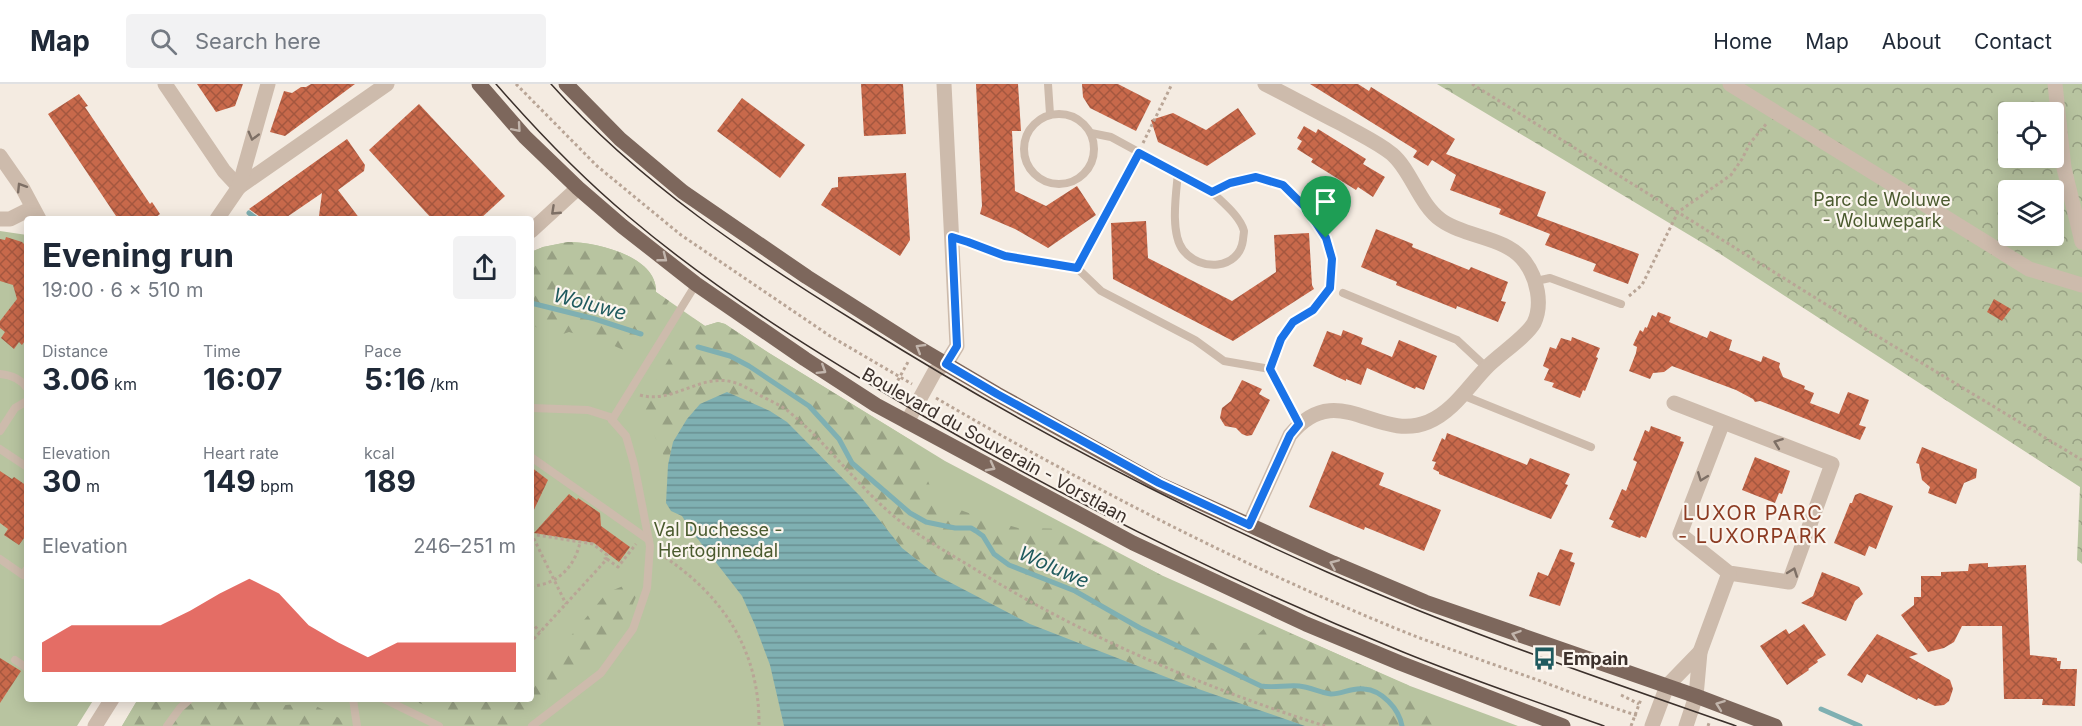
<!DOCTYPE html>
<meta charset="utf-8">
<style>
body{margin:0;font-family:Inter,sans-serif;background:#f2f2f3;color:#1f2937;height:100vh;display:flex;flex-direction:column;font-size:22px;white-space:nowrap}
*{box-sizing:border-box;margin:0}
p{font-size:20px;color:#747a83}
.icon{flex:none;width:33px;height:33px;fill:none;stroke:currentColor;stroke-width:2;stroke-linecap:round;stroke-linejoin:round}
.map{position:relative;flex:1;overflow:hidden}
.drawer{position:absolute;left:24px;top:132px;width:510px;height:486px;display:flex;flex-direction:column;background:#fff;border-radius:6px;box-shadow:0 3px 15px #0003}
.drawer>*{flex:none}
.tools{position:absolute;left:1998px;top:18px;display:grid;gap:12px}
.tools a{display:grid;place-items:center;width:66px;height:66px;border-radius:6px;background:#fff;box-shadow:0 3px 15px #0003;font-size:30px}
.pin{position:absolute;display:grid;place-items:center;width:51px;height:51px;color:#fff;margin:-62px -26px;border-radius:50% 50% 50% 0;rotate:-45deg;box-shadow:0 0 6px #0007}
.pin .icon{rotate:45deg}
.round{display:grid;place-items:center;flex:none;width:63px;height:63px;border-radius:6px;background:#f2f2f3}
.head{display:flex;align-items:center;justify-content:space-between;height:102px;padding:0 18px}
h1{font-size:33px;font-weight:700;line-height:45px}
.stats{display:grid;grid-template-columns:repeat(3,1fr);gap:9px;height:102px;padding:6px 18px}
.stats div{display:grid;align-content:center}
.stats b{font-size:30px;font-weight:700}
.stats small{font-size:16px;font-weight:400}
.stats p{font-size:16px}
.chart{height:168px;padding:12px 18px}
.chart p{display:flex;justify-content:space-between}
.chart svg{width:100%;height:108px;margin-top:6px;fill:#d93025;opacity:.7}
header{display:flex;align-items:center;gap:36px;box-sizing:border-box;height:84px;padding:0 30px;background:#fff;border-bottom:2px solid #e0e1e3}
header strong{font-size:28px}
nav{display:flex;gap:33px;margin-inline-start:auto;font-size:21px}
.search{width:420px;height:54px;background:#f2f2f3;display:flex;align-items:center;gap:15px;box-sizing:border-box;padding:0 21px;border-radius:6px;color:#747a83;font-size:22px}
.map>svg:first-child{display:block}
</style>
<header>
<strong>Map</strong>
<div class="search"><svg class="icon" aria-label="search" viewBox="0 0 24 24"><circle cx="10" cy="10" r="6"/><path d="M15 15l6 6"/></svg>Search here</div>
<nav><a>Home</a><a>Map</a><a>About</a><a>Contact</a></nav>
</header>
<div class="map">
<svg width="2082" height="642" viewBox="0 0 2082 642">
<defs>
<pattern id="forest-firs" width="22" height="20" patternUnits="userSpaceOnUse" patternTransform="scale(1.5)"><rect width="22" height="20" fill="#b8c4a0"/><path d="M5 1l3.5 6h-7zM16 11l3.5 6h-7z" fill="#97a083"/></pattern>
<pattern id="park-crowns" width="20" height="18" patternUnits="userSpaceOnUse" patternTransform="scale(1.5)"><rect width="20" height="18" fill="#b8c4a0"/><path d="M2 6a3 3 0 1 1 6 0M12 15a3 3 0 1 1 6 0" fill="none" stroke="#97a083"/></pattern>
<pattern id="water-rules" width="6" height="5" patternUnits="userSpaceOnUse" patternTransform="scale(1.5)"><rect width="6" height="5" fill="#7fb0b2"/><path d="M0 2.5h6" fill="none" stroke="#699091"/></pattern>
<pattern id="building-cross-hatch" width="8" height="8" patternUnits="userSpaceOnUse" patternTransform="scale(1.5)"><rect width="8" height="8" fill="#c8694b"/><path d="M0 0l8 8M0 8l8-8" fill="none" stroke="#a4573f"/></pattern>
</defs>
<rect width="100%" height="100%" fill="#f4ebe1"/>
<g fill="#b8c4a0">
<polygon points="0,147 27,151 27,615 94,615 77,642 0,642"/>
<path d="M568 158C596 158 657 172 656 208L705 242 718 238 725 240 769 269 945 377 1161 491 1402 599 1518 642H122L138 615H531V168L543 163Z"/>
</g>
<g fill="url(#forest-firs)">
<path d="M568 158C595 158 658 172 656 208L669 217 643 264 630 269 610 260 569 248 551 254 531 239V168L543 163Z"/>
<polygon points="693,234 705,242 718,238 725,240 769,269 912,357 936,417 974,431 1018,444 1070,445 1161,491 1204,557 1225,562 1250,558 1269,540 1408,601 1439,632 1453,642 1305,642 1184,600 1030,540 936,491 902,464 860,412 787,338 727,308 700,320 673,358 668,381 641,322"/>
<polygon points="623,502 633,503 639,506 623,543 582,588 537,626 513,642 462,642 438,622 429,623 409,615 531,615 531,592 540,589 604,512 611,507"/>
<polygon points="138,615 268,615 274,622 310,619 347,638 348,642 122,642"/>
</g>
<path fill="url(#park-crowns)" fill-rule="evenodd" d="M1437 0H2082V480L2077 476 2080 403 1711 164ZM2008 28H2054V74H2008ZM2008 106H2054V152H2008Z"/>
<polygon fill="url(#water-rules)" points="727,308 770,327 787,338 860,412 902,464 936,491 1030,540 1184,600 1305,642 784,642 770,581 755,541 742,512 690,445 682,432 671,427 666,419 668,381 673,358 687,335 700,320"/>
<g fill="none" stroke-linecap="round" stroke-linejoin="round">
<g stroke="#7fb0b2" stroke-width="5">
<polyline points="249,129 257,135"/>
<polyline points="531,219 595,235 641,250"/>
<path d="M698 263 730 272 749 282 809 322 839 355 852 379 910 429 926 438 955 444H971L976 447 983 452 994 470 1009 481 1075 507 1140 544 1261 602C1274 604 1286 601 1299 602 1310 603 1321 609 1331 610 1342 610 1353 603 1364 605 1382 606 1399 625 1402 642"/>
<polyline points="1821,625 1860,642"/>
</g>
</g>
<g fill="url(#building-cross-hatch)">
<polygon points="197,0 243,0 235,22 216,28"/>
<polygon points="311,0 355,0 285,52 270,48 284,7 292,9 301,3 306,3"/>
<polygon points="861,0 903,0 906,50 864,52"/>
<polygon points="976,0 1018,0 1021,47 1012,47 1015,107 1046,122 1077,102 1096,131 1048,164 1015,145 980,130 982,122"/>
<polygon points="1082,0 1118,0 1151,17 1136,47 1090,24 1083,13"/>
<polygon points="1310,0 1358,0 1369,7 1371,3 1455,55 1446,70 1546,108 1537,132 1639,170 1628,200 1593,187 1596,180 1545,161 1550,150 1499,130 1501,125 1450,106 1456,91 1432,76 1428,82 1413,73 1417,67 1416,66"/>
<polygon points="79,10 88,22 85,23 150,120 152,118 160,130 154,135 118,135 48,30"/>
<polygon points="742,14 805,61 780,94 717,47"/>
<polygon points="419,20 505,112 480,135 432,135 369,66"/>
<polygon points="1238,24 1256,50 1207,82 1158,58 1151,36 1173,29 1206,46"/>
<polygon points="1304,42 1316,49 1318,45 1366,75 1363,80 1385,93 1373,113 1358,103 1356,106 1311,78 1313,75 1297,65 1302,57 1297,54"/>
<polygon points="347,55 365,81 364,87 338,106 360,135 336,135 336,132 319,132 322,109 284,135 263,135 249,125"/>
<polygon points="906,89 910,156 900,172 821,121 832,104 838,103 838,93"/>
<polygon points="1146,137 1148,174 1232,217 1276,188 1274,151 1309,149 1312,201 1314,205 1233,257 1113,195 1111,139"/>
<polygon points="1376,145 1413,160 1412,163 1469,186 1471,183 1508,198 1501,217 1506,218 1498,238 1457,222 1456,225 1396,201 1397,198 1361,183"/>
<polygon points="6,153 22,158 27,163 27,254 22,261 19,258 14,265 1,254 5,248 0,244 0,237 17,215 13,201 0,197 0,155 5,156"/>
<polygon points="1994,215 2011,225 2002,237 1987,228"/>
<polygon points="1658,228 1671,233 1669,238 1707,254 1710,247 1732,256 1729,266 1761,278 1763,272 1780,279 1779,283 1783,293 1805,302 1804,305 1814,309 1810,319 1839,330 1848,308 1869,316 1859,341 1866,343 1860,356 1760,317 1755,318 1753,315 1736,306 1672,282 1664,288 1653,289 1650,295 1629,287 1636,269 1637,263 1633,261 1640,246 1643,248 1645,243 1647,244 1652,231 1656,233"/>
<polygon points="1343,246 1363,254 1361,260 1392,273 1399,256 1437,272 1424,306 1416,303 1415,305 1367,284 1361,301 1346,295 1346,297 1313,282 1327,247 1341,252"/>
<polygon points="1572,253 1600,264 1596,273 1598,274 1585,307 1583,306 1580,314 1552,303 1554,299 1544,296 1549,285 1543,282 1550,263 1556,265 1561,254 1571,257"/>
<polygon points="1242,296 1262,305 1259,310 1270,316 1252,351 1247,352 1242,350 1236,344 1225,342 1220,334 1222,324 1231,317"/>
<polygon points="1651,342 1681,353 1680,357 1684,358 1646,454 1641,452 1640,454 1611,443 1614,437 1609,435 1622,405 1626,407 1637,378 1633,376 1645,346 1649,348"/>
<polygon points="1447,349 1527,381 1530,374 1570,390 1565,400 1568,401 1551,435 1439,390 1439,388 1433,385 1436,378 1432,377 1442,354 1445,356"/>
<polygon points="1922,363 1977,385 1976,394 1964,399 1956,420 1928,409 1930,403 1922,396 1919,380 1916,379"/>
<polygon points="1332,367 1384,389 1379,401 1441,426 1424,467 1365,443 1364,446 1309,423"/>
<polygon points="1755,373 1790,387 1782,410 1779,409 1775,419 1742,406"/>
<polygon points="531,383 548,396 531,432"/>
<polygon points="0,387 12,395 14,393 27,402 27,450 19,461 4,451 8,445 0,439"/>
<polygon points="1860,409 1893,422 1876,465 1869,462 1865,472 1834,459 1850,419 1852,419 1855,411"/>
<polygon points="569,410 577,416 578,414 600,429 601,442 630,463 619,478 594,459 534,449"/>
<polygon points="1560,465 1573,469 1570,477 1575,479 1560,522 1529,512 1538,488 1548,492"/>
<polygon points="1988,479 1988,483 2026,481 2030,571 2057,574 2057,577 2061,577 2060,585 2077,585 2075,622 2042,621 2043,615 2004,615 2002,542 1962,542 1954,558 1944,564 1928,568 1901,531 1914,521 1914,513 1921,513 1921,492 1941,492 1941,488 1968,487 1969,480"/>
<polygon points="1822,488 1859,503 1863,510 1855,517 1846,537 1801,519 1813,512"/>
<polygon points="1804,540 1826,571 1817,576 1818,578 1808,585 1809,586 1787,601 1760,562 1786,545 1789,550"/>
<polygon points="1877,550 1918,570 1909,573 1950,596 1953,605 1949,617 1944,621 1935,622 1918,614 1917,616 1867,590 1862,599 1847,591"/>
<polygon points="0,574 21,587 0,619"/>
</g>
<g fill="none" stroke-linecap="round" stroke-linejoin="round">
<g stroke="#b9a596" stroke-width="3" stroke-dasharray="3 3" stroke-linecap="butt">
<polyline points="516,0 597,82 681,151 830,252 912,300"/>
<polyline points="1472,0 1859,241 2082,376"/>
<polyline points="1143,59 1172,0"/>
<polyline points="1629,212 1642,201 1678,128 1731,91 1742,75 1750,59 1767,39"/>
<polyline points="892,307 908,278"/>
<path d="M640 311C673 321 702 287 736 299 743 301 750 306 756 309 766 315 779 320 788 327 830 361 861 408 905 441 926 456 948 469 970 482 1080 551 1202 603 1325 642"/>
<path d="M936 314C1089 403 1248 485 1412 551 1452 566 1492 580 1532 594 1568 607 1603 621 1639 632"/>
<polyline points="531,449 566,520"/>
<polyline points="531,450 593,460 607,471 605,474 607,475 531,558"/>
<path d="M660 470C722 510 760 566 759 642"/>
<polyline points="607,475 618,483 636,460"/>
<path d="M531 502C557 501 575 483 580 458"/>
<polyline points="531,538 540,548"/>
<polyline points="1621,611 1639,620"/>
<polyline points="1631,642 1641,615"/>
<polyline points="1708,642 1709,639"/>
</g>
<g stroke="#cdbbac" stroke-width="8">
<polyline points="1048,0 1050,30"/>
<circle cx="1059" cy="65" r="35"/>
<path d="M1178 89C1176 110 1170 149 1183 166 1200 188 1239 186 1243 156 1243 154 1244 149 1244 147 1240 132 1223 119 1212 108"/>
<polyline points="952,153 968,157 1005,173 1039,177 1077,184 1101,207 1195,256 1224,277 1270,285 1281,255 1293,238 1313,226 1330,204 1332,175 1326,154 1307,125 1283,101 1256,93 1230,99 1212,108 1111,53 1091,49"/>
<polyline points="1077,184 1139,69"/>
<polyline points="1536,197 1550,194 1621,220"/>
<polyline points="1343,209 1457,256 1486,283"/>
<polyline points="1270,285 1299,340"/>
<path d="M0 290C11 291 20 294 27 304"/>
<polyline points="1462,311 1591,363"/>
<polyline points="531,324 588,326 610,333 612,336 626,352 634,380 650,462 647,504 633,545 601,589 532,642"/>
<polyline points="612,336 696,200"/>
<polyline points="0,347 15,324 27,317"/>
<polyline points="0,365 27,383"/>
<polyline points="531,373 649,456"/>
<polyline points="0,475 23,491 27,485"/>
<polyline points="15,576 27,584"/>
<polyline points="353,615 357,642"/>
<polyline points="384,615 439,642"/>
<polyline points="167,642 180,624 190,615"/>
</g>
<g stroke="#cdbbac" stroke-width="15">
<polyline points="165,0 224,87 239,103"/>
<polyline points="1730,0 2029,185 2082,201"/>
<polyline points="2055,0 2064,84 2082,158"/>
<polyline points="0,72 23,105 39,135"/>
<polyline points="239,103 387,0"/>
<polyline points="0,135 10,135 32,124"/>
<polyline points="217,135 239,103 268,0"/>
<polyline points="531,147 578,104"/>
<polyline points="1674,319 1832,380 1789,498 1729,489 1680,450 1723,338"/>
<polyline points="907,338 935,287 946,280 957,262 944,0"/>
<path d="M1249 441 1290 351C1337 293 1377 359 1428 338 1454 327 1469 301 1488 282 1500 270 1526 253 1534 239 1543 220 1537 194 1525 178 1506 152 1466 154 1441 136 1419 120 1411 86 1392 70 1377 58 1359 50 1342 40 1316 27 1291 13 1265 0"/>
<polyline points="1700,568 1729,489"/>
<polyline points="95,642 112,615"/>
<polyline points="1652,642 1667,602 1700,568 1696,612 1686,642"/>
</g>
<g stroke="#7d675c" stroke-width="15">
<polyline points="479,0 525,53 578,104 622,142 696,200 805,275 876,321 1133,459 1306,540 1400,579 1563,642"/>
<polyline points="566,0 620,55 683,108 807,193 917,263 997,310 1159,400 1333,479 1425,518 1696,612 1775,642"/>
</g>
<g stroke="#3b302b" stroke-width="1.5">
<path d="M496 0C537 47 581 93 629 133 720 210 823 273 925 333 1079 422 1238 501 1403 568 1469 595 1537 618 1604 642"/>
<path d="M551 0C639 99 751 173 863 242 1012 335 1166 417 1327 488 1460 547 1599 594 1736 642"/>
</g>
</g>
<defs><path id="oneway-chevron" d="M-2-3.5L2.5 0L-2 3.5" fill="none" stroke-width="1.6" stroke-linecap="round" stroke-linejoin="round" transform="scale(1.5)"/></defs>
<g stroke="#c2b5ac">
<use href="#oneway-chevron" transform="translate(517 44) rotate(49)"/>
<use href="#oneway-chevron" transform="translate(663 174) rotate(38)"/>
<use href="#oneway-chevron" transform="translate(920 264) rotate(-149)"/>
<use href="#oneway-chevron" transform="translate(822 286) rotate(32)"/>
<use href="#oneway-chevron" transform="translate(991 383) rotate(28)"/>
<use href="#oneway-chevron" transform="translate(1334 480) rotate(-157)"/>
<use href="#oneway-chevron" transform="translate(1516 551) rotate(-161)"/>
<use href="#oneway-chevron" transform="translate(1720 621) rotate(-160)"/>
</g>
<g stroke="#7d6f65">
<use href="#oneway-chevron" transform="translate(253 52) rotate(105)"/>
<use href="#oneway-chevron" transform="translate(21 103) rotate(-122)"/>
<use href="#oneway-chevron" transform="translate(555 127) rotate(137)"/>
<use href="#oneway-chevron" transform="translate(1778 359) rotate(-159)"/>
<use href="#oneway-chevron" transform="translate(1702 393) rotate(111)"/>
<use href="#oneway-chevron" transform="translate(1793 488) rotate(-70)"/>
</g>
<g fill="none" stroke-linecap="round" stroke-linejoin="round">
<defs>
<polygon id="route" points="1139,69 1212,108 1230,99 1256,93 1283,101 1307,125 1326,154 1332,175 1330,204 1313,226 1293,238 1281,255 1270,285 1299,340 1290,351 1249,441 1159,399 997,310 946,280 957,262 952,153 968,158 1005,172 1077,184"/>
</defs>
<use href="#route" stroke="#fff" stroke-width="12"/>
<use href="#route" stroke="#1a73e8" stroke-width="8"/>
</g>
<defs>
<symbol id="bus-bare" viewBox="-9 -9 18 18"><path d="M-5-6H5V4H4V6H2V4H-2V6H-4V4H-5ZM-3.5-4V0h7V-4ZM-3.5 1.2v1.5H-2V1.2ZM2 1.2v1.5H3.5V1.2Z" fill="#1f5a5e" stroke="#fbf5ee" stroke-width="2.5" paint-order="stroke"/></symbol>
</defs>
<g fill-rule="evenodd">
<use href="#bus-bare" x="1528" y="558" width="33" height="33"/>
</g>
<g text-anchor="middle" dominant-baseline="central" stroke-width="4.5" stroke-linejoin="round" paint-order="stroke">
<g font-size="18" fill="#4a5a2e" stroke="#fbf5ee">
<text x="1882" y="115">Parc de Woluwe<tspan x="1882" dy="21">- Woluwepark</tspan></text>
<text x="718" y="445">Val Duchesse -<tspan x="718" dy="21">Hertoginnedal</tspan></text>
</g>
<g font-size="18" fill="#3b302b" stroke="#fbf5ee">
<text transform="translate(995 361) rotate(29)">Boulevard du Souverain - Vorstlaan</text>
</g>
<g font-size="18" font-weight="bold" fill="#3b302b" stroke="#fbf5ee" text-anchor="start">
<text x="1563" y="574">Empain</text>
</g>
<g font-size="20" font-style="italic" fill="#1f5a5e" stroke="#fbf5ee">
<text transform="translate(590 220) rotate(15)">Woluwe</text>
<text transform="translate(1054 483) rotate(24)">Woluwe</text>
</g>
<g font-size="20" letter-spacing="1.5" fill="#8c3b22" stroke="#fbf5ee">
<text x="1753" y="429">LUXOR PARC<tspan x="1753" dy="23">- LUXORPARK</tspan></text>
</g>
</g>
</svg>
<div class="tools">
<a><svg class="icon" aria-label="locate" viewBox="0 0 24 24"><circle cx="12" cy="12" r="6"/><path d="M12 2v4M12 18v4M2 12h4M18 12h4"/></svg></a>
<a><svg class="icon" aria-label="layers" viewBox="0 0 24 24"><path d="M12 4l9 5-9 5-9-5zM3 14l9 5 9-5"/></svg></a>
</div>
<div class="pin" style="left:1326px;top:154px;background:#1e9e55"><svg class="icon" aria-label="arrive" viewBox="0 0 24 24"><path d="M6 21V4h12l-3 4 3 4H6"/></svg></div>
<section class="drawer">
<div class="head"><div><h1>Evening run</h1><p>19:00 · 6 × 510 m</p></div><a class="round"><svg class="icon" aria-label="share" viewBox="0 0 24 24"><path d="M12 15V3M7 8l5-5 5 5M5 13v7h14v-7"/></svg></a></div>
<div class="stats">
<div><p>Distance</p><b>3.06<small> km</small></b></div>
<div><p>Time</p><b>16:07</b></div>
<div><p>Pace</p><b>5:16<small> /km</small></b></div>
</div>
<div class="stats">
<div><p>Elevation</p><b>30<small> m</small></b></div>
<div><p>Heart rate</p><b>149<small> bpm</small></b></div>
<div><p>kcal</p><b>189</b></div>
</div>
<div class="chart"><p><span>Elevation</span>246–251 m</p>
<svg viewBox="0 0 160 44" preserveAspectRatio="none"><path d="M0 44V32L10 25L20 25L30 25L40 25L50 19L60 12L70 6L80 12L90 25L100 32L110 38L120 32L130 32L140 32L150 32L160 32V44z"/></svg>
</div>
</section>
</div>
